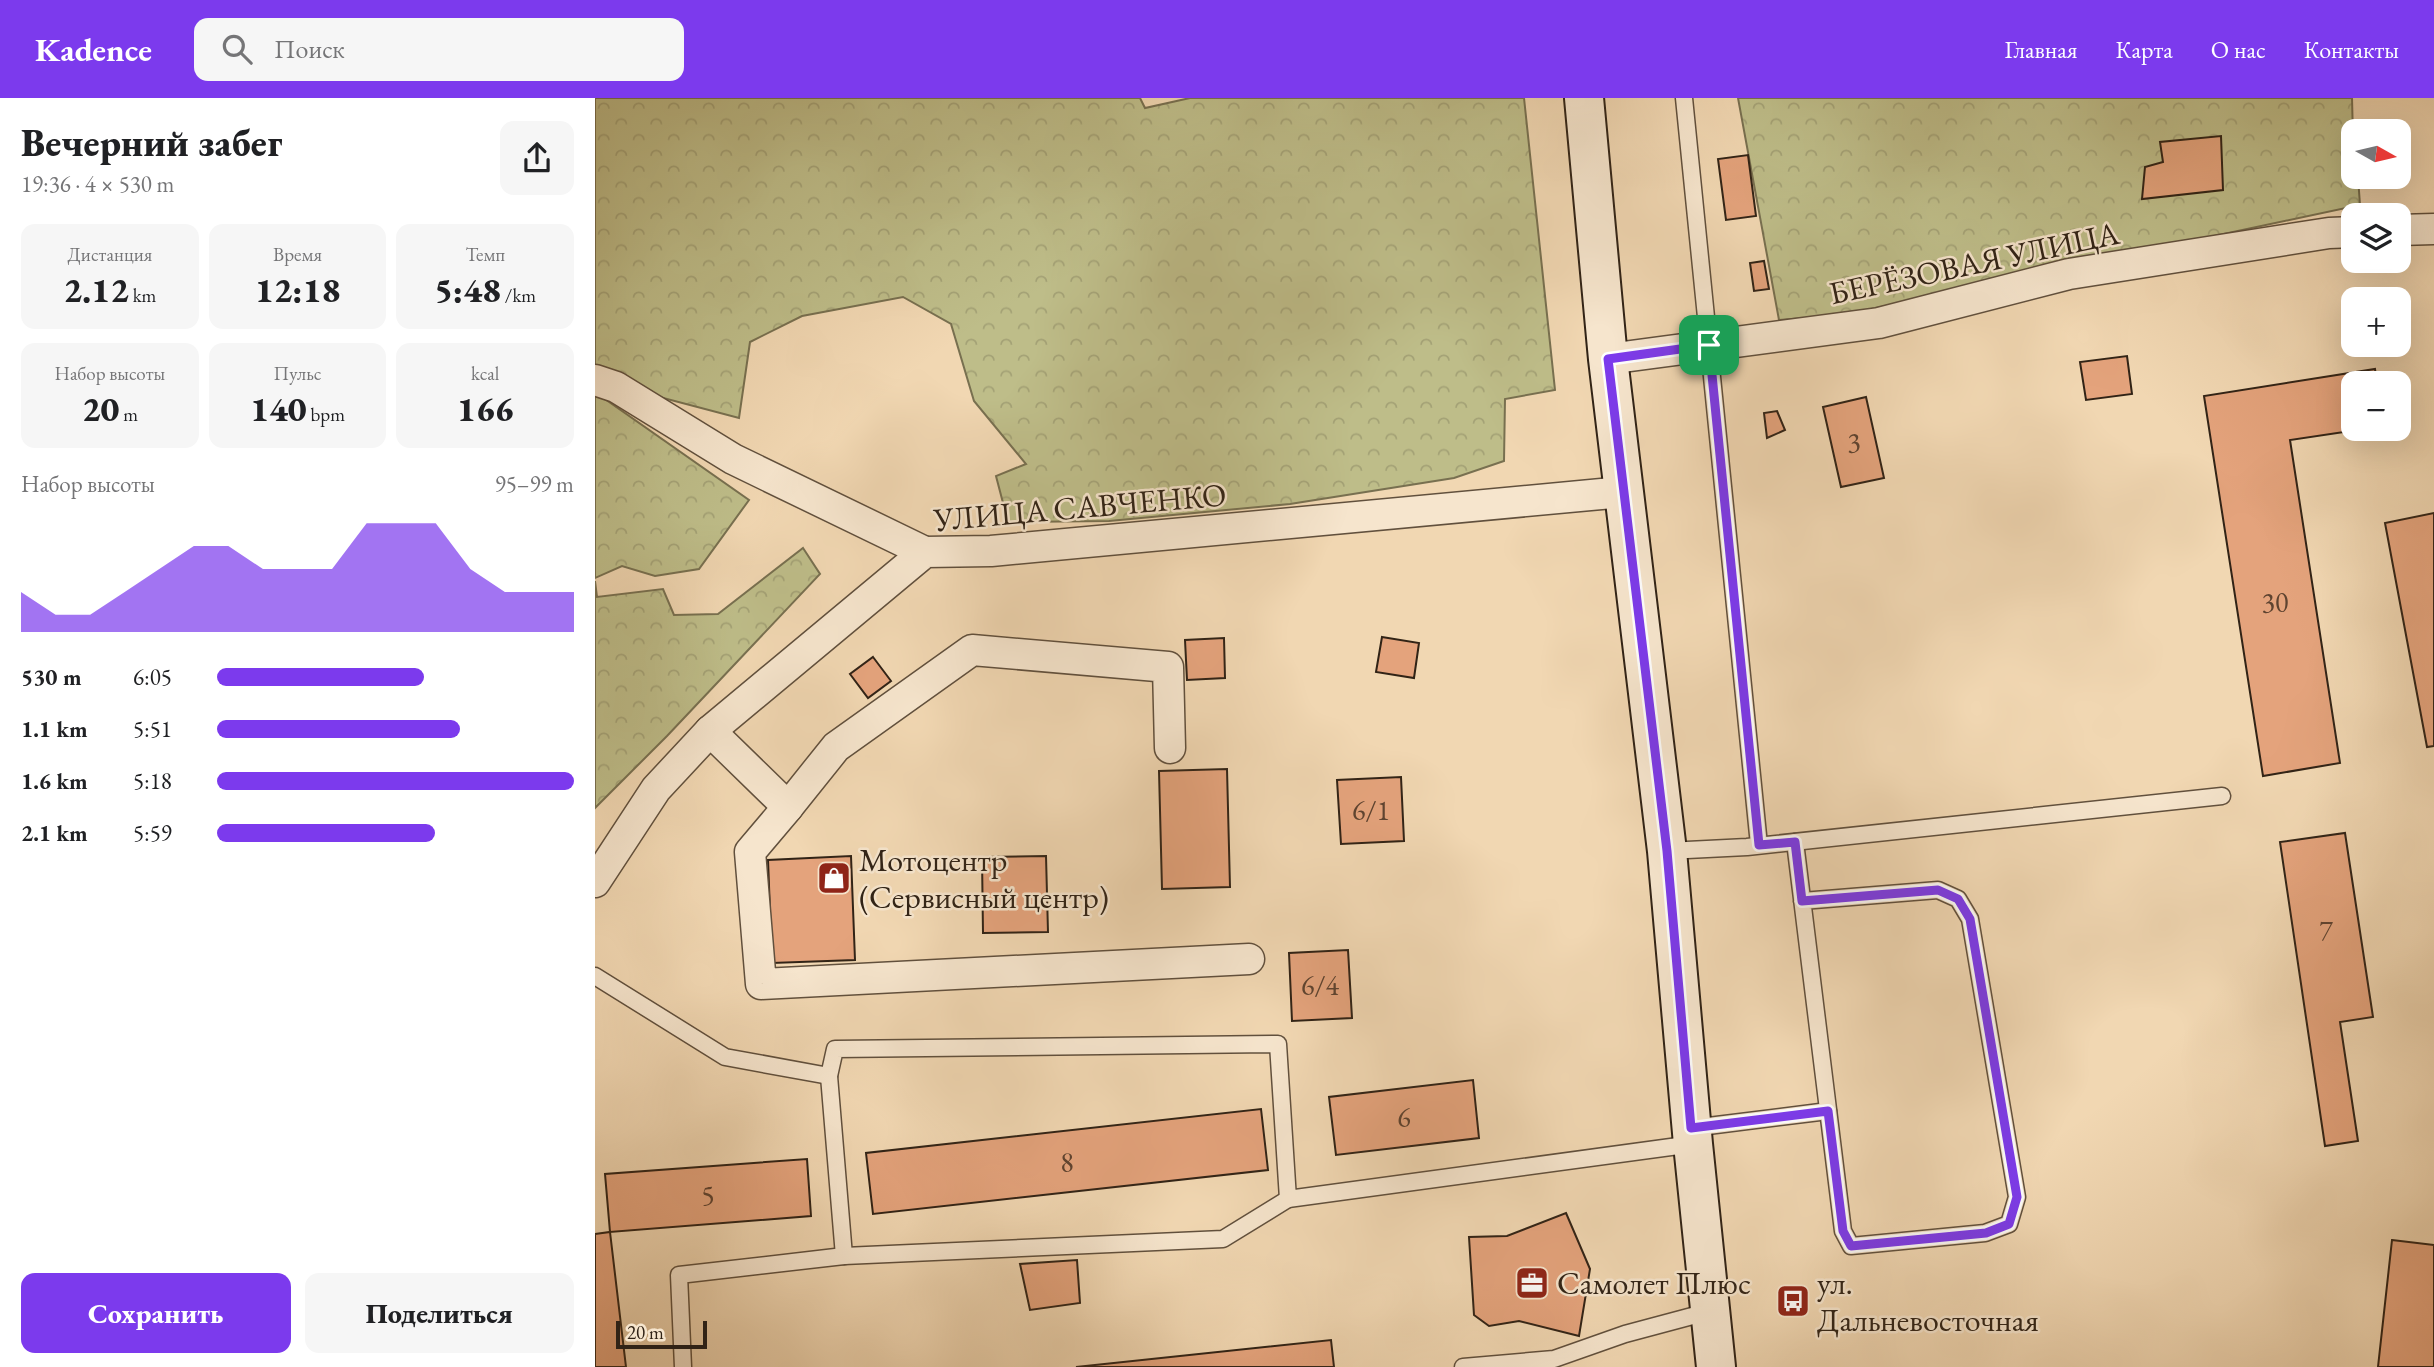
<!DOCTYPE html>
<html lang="ru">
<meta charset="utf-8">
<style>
body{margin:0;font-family:"EB Garamond",serif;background:#f6f6f6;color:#202124;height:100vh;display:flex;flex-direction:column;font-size:26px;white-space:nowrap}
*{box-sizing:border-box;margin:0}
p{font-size:23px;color:#757577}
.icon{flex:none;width:38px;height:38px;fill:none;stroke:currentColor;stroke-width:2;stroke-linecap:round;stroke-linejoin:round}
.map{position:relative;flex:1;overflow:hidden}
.panel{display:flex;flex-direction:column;background:#fff;width:595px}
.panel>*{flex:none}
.needle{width:46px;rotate:98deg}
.buttons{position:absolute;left:1746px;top:21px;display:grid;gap:14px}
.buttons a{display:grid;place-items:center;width:70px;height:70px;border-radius:14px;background:#fff;box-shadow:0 7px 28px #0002;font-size:35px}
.scale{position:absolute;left:21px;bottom:18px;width:91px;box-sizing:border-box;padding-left:7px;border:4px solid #312316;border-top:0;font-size:19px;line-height:24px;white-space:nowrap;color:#312316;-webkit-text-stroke:5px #f6e5cd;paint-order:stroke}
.pin{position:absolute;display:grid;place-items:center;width:60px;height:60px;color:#fff;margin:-30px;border-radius:14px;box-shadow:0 4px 10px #0006}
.round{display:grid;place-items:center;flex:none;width:74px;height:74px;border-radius:14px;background:#f6f6f6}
.head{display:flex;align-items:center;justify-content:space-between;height:119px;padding:0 21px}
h1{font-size:38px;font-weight:800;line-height:52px}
.figures{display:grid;grid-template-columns:repeat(3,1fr);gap:10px;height:119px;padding:7px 21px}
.figures div{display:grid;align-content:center;border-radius:14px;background:#f6f6f6;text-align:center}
.figures b{font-size:35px;font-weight:800}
.figures small{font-size:19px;font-weight:400}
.figures p{font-size:19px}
.chart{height:196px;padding:14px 21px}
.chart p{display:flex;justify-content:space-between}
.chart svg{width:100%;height:126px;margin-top:7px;fill:#7c3aed;opacity:.7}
.cta{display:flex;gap:14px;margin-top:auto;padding:14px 21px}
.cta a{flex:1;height:80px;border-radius:14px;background:#7c3aed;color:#fff;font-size:28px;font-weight:800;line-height:80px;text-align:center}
.cta a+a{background:#f6f6f6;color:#202124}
ul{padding:0 21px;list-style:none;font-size:23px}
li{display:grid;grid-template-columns:112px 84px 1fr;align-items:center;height:52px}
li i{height:18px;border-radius:9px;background:#7c3aed}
header{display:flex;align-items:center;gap:42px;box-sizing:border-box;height:98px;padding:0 35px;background:#7c3aed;color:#fff}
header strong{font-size:33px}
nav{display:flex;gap:38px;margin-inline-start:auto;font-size:24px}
.search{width:490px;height:63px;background:#f6f6f6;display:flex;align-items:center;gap:18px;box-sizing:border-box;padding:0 24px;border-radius:14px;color:#757577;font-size:26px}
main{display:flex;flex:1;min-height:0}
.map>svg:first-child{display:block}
</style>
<header>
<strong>Kadence</strong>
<div class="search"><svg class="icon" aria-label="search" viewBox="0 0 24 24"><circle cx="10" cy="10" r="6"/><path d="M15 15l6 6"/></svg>Поиск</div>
<nav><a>Главная</a><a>Карта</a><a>О нас</a><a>Контакты</a></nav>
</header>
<main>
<section class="panel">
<div class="head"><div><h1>Вечерний забег</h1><p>19:36 · 4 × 530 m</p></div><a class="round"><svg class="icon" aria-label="share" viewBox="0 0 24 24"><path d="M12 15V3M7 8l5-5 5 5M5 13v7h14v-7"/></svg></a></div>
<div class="figures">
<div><p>Дистанция</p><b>2.12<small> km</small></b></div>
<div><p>Время</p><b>12:18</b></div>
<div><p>Темп</p><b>5:48<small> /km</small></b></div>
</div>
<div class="figures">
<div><p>Набор высоты</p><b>20<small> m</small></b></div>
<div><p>Пульс</p><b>140<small> bpm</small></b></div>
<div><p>kcal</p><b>166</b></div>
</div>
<div class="chart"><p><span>Набор высоты</span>95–99 m</p>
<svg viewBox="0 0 160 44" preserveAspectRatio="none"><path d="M0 44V30L10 38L20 38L30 30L40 22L50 14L60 14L70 22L80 22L90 22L100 6L110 6L120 6L130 22L140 30L150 30L160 30V44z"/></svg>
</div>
<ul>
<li><b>530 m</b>6:05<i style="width:58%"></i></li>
<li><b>1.1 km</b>5:51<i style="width:68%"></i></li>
<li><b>1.6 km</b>5:18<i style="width:100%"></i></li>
<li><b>2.1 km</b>5:59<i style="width:61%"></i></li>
</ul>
<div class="cta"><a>Сохранить</a><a>Поделиться</a></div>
</section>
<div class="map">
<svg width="1839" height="1269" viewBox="0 0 1839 1269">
<defs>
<pattern id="forest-crowns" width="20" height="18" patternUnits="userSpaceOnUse" patternTransform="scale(1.75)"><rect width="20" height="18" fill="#bebd89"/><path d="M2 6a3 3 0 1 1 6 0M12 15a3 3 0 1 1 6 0" fill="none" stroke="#a4a276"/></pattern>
</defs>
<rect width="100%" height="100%" fill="#f1d7b2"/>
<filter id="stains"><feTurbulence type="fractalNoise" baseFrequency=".00286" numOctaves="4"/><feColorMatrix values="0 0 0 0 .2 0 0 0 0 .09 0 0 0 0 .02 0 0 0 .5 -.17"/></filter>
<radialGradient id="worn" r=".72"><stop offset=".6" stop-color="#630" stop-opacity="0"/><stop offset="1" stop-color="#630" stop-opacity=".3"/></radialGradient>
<g fill="url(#forest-crowns)" stroke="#787050" stroke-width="2">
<polygon points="0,0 545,0 550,10 595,0 929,0 960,292 910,301 909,363 859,380 695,406 514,423 413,424 401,378 431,366 379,303 356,226 308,199 207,218 155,244 144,320 0,282"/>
<polygon points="1143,0 1757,0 1759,79 1763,79 1765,107 1248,217 1184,222"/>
<polygon points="0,294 154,402 104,471 60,478 27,468 0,480"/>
<polygon points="208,450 225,476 72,638 0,710 0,483 2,499 68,491 79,517 123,516"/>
</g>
<g fill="#e4a37c" stroke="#312316" stroke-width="2">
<polygon points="1626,38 1628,92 1547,101 1550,69 1568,64 1565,44"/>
<polygon points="1153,57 1161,118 1131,122 1123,61"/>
<polygon points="1169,163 1174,191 1159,193 1155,165"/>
<polygon points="1532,258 1537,296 1491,302 1485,264"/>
<polygon points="1780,271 1782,285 1759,285 1759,331 1769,331 1695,342 1745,665 1668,678 1609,298"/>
<polygon points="1271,299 1289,380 1246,389 1228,309"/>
<polygon points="1182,313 1190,332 1172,340 1169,315"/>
<polygon points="1839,415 1839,648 1832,649 1790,425"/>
<polygon points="787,539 824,545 819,580 781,574"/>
<polygon points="629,540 630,580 592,582 590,542"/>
<polygon points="278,559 296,583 273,600 255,576"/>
<polygon points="632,671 635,789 567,791 564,673"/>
<polygon points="806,679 809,743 746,746 742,682"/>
<polygon points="1750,735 1778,919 1745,924 1763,1043 1730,1048 1685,744"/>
<polygon points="256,758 260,862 177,865 173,762"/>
<polygon points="451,758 453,834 388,835 387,759"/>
<polygon points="753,852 757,920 697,923 694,855"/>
<polygon points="878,982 884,1040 741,1057 734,999"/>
<polygon points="666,1011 673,1072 278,1116 271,1055"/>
<polygon points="212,1061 216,1118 15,1134 10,1076"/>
<polygon points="971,1115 995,1171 984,1238 924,1223 894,1228 879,1217 874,1139 912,1138"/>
<polygon points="15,1134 31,1269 0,1269 0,1136"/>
<polygon points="1797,1142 1839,1147 1839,1269 1783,1269"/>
<polygon points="482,1162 485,1205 435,1212 425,1166"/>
<polygon points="736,1242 739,1269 481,1269"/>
</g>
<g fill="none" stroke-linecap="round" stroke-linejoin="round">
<defs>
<g id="service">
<polyline points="1089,0 1164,747"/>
<polyline points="1200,744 1248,1133 1256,1148 1390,1135 1414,1126 1422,1099 1375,821 1363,801 1343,792 1207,803"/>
<polyline points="1072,753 1152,749 1627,698"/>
<polyline points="0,878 130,959 234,978"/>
<polyline points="1097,1030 1233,1013"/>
<polyline points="249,1158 234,978 240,951 683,946 693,1101 1098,1046"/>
<polyline points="88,1269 84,1177 249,1158 628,1141 693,1101"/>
<polyline points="868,1269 959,1261 1030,1236 1116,1213"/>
</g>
<g id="minor">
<polyline points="1804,132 1839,131"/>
<polyline points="1013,261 1284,225 1474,176 1734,135 1759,134"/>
<polyline points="0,282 21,289 138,361 330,454"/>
<polyline points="115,633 193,709 241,649 377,552 573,569 575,650"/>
<polyline points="193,709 155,754 166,886 654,861"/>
<polyline points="0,784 61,691 115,633 330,454 396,453 1028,394"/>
</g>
<polyline id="secondary" points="989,0 1013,261 1072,753 1098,1046 1121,1269"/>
</defs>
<use href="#service" stroke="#61503d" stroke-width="19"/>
<use href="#minor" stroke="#61503d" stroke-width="33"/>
<use href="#secondary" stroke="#312316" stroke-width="42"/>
<use href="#service" stroke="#f6e5cd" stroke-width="16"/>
<use href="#minor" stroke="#f6e5cd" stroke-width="30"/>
<use href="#secondary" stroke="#f6e5cd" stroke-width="38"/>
</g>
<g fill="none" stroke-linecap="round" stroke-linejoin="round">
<defs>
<polygon id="route" points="1114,247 1164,747 1200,744 1207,803 1343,792 1363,801 1375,821 1422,1099 1414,1126 1391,1135 1256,1148 1248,1133 1233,1013 1096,1030 1072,753 1013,261"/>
</defs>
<use href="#route" stroke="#fff" stroke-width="14"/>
<use href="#route" stroke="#7c3aed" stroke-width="9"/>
</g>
<defs>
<symbol id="shop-square" viewBox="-11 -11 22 22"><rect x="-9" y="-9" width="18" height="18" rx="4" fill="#8f2418" stroke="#f6e5cd"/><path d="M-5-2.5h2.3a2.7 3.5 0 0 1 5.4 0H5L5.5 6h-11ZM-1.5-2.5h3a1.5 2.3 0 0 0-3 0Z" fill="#fff"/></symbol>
<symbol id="office-square" viewBox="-11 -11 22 22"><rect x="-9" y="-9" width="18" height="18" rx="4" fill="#8f2418" stroke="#f6e5cd"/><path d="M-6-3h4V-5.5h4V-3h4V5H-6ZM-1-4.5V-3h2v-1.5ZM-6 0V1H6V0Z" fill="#fff"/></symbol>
<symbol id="bus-square" viewBox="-11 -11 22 22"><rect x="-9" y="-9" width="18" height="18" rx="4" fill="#8f2418" stroke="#f6e5cd"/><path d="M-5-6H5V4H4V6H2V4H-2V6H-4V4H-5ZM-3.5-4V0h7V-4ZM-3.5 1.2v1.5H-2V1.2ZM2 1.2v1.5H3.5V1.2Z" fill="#fff"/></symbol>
</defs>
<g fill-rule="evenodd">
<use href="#shop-square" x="220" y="761" width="38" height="38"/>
<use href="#office-square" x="918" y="1166" width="38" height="38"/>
<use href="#bus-square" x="1179" y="1184" width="38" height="38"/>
</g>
<g text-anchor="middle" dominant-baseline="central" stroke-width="5" stroke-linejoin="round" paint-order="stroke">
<g font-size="28" fill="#5e4330">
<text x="1259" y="344">3</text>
<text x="1680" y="504">30</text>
<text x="776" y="712">6/1</text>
<text x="1731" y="832">7</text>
<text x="725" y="887">6/4</text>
<text x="809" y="1019">6</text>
<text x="472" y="1064">8</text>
<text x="113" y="1097">5</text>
</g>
<g font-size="32" fill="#312316" stroke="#f6e5cd">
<text transform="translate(1379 165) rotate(-12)">БЕРЁЗОВАЯ УЛИЦА</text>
<text transform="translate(485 409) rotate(-5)">УЛИЦА САВЧЕНКО</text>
</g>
<g font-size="32" fill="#312316" stroke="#f6e5cd" text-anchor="start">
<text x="264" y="762">Мотоцентр<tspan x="264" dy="37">(Сервисный центр)</tspan></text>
<text x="962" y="1185">Самолет Плюс</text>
<text x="1222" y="1185">ул.<tspan x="1222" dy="37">Дальневосточная</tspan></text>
</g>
</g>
<rect width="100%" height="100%" filter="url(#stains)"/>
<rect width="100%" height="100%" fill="url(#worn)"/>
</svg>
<div class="buttons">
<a><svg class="needle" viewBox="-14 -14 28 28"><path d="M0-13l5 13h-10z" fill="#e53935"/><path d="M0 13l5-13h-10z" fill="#757577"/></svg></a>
<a><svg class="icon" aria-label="layers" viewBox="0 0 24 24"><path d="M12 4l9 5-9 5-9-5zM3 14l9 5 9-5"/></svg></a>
<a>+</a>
<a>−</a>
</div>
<div class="scale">20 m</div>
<div class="pin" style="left:1114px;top:247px;background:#1e9e55"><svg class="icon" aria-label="arrive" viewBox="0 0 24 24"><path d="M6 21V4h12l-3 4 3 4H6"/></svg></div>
</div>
</main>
